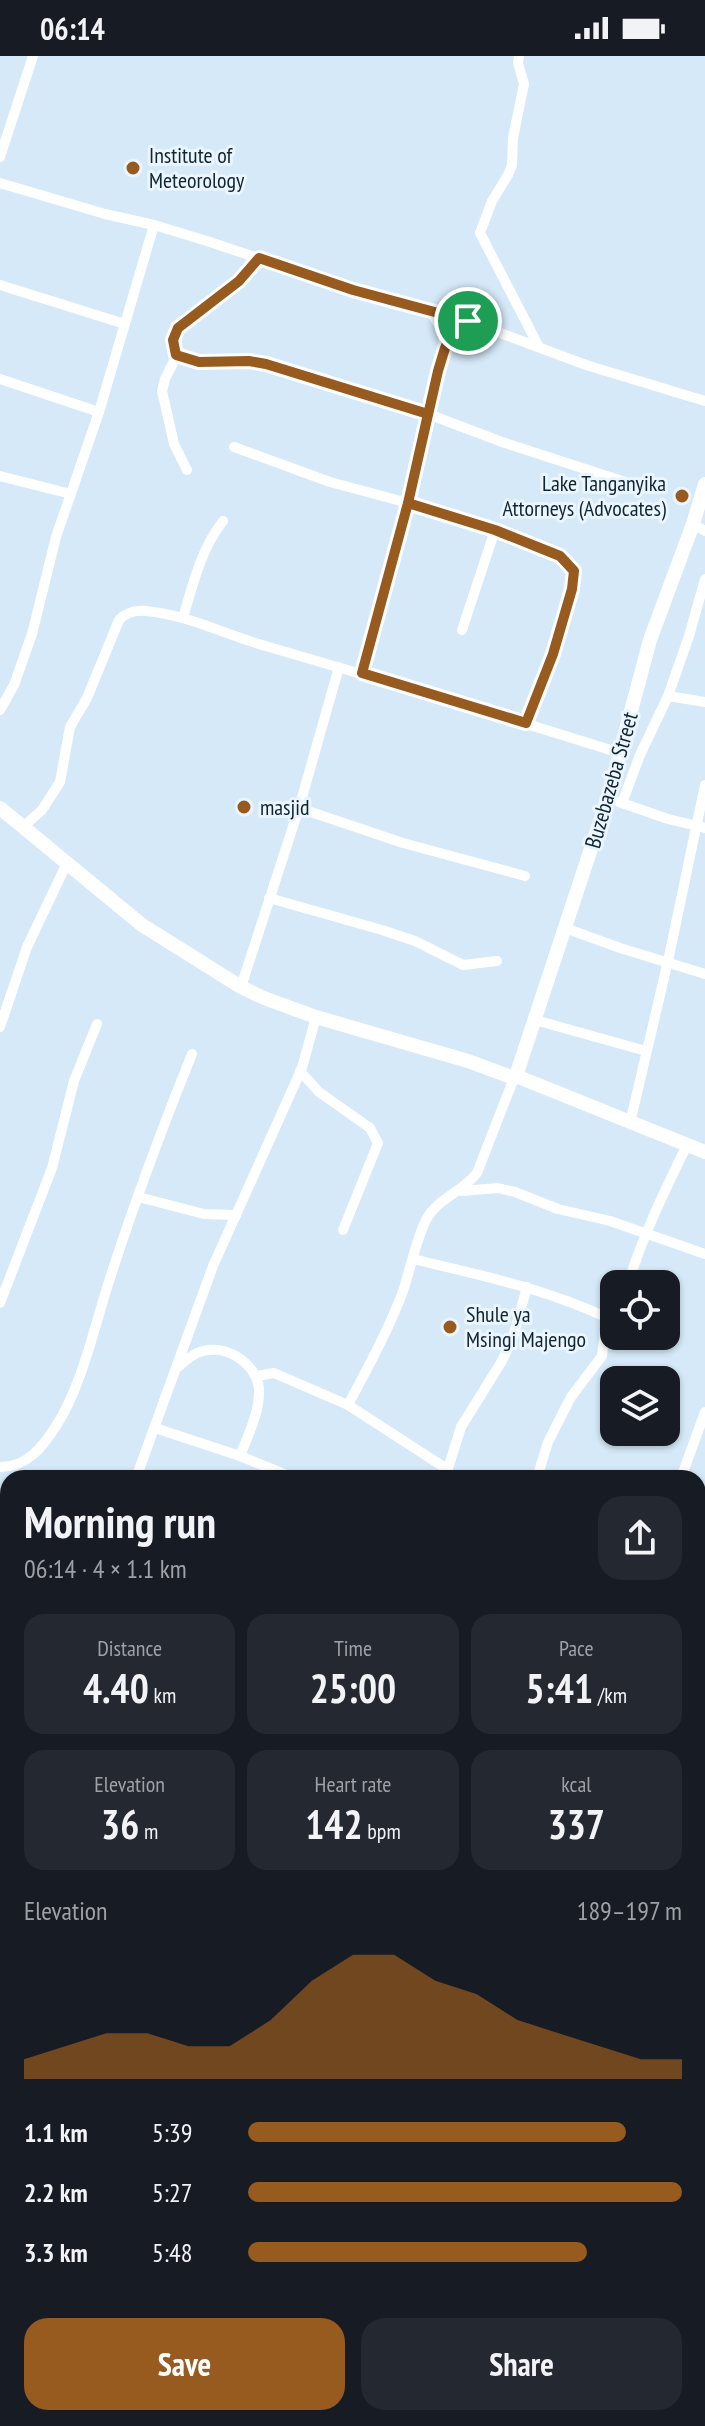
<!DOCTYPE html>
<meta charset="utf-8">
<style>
body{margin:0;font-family:"PT Sans Narrow",sans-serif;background:#242831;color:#f1f3f6;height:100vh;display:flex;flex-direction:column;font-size:30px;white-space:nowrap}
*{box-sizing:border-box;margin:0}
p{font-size:26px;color:#9ea1a6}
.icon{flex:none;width:44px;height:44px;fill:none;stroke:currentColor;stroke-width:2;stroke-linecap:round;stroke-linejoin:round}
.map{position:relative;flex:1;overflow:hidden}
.details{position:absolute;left:0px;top:1414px;width:706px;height:956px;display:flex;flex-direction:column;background:#171b24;border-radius:24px 24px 0 0;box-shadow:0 2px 6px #0004}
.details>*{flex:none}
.controls{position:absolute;left:600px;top:1214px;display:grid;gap:16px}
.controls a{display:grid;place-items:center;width:80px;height:80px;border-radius:16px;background:#171b24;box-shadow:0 2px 6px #0004;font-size:40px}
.pin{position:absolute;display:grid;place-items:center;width:68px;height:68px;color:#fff;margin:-34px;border:4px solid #fff;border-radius:50%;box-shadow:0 2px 8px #0007}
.round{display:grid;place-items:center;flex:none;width:84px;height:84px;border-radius:24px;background:#242831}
.summary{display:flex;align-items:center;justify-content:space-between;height:136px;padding:0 24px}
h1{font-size:44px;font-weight:600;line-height:60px}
.stats{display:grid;grid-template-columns:repeat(3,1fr);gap:12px;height:136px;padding:8px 24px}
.stats div{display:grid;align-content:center;border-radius:20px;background:#242831;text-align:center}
.stats b{font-size:40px;font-weight:600}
.stats small{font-size:22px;font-weight:400}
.stats p{font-size:22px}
.chart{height:224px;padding:16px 24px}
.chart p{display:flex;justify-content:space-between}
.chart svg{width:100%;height:144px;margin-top:8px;fill:#975a1f;opacity:.7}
.primary-button{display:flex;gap:16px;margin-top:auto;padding:16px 24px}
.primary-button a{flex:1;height:92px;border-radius:24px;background:#975a1f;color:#fff;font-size:32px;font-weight:600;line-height:92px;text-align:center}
.primary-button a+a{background:#242831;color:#f1f3f6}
ul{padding:0 24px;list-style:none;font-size:26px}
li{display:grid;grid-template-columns:128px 96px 1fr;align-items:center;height:60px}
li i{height:20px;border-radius:10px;background:#975a1f}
.status{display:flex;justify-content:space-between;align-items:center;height:56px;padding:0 40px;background:#171b24;direction:ltr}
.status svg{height:22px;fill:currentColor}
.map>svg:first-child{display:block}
</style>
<div class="status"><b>06:14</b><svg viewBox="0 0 49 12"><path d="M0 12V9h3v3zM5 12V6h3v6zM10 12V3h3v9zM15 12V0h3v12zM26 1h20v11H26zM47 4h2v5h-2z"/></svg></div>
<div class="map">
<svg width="705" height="2370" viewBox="0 0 705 2370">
<rect width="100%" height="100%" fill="#d5e9f8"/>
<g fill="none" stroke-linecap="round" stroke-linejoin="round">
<g stroke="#fff" stroke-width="10">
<polyline points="519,0 518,7 524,28 513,82 512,109 508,119 492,145 480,177 539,291"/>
<polyline points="0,101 33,0"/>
<polyline points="0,127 105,158 154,169 207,185 353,234 468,265 586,309 705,345"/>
<polyline points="0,229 125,268"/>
<polyline points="430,255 441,272 445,292"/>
<polyline points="176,299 199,306 249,305 266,308 428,358 502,386 644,432"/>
<polyline points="0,323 99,356"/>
<polyline points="234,391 330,426 408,447 495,474 560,500 574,515 574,524 553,598 526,667"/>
<polyline points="187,414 174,388 162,335 165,323 176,301 173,284 174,277 183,267 239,225 259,202"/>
<polyline points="0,420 71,438"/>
<polyline points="693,468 705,475"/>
<path d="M183 562C193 528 201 493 223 465"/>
<polyline points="462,574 495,474"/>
<polyline points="362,617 408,447 438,315 450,282 468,265"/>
<polyline points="668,640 705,646"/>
<polyline points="0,654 14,629 32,578 56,481 99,356 154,169"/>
<polyline points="619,746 668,763 705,772"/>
<polyline points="622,747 640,699 668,640 689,580 705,523"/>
<polyline points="299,752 403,787 525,820"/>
<path d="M24 770 42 754 60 726 70 671 87 642 119 564C126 556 135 554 146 555 189 559 228 580 269 591 386 625 503 660 620 697"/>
<polyline points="269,842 382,874 415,885 463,909 497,905"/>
<polyline points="565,872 620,892 705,918"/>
<polyline points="241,931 299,752 339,611"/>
<polyline points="535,964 646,995"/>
<polyline points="0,971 27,891 67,807"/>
<polyline points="300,1015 319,1036 370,1072 378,1087 343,1174"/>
<polyline points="630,1067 668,905 705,729"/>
<polyline points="461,1135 498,1132 515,1136 558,1153 610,1165 705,1198"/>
<polyline points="138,1141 204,1158 236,1159"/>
<path d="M413 1203C480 1219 547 1233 610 1263"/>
<path d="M628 1228C643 1179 665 1134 687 1089"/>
<polyline points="0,1247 52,1112 74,1025 97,968"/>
<path d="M177 1312C183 1307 190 1300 197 1297 223 1285 257 1307 259 1333 260 1356 248 1379 240 1400"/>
<polyline points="257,1320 274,1317 348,1349 447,1413"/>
<path d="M348 1349C367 1313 387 1277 402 1238 410 1216 416 1182 427 1162 439 1142 463 1135 477 1117L514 1022"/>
<polyline points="155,1372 240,1400 294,1422"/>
<path d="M0 1411C27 1411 42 1392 56 1370 83 1329 96 1263 112 1216 136 1142 163 1070 192 998"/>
<polyline points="136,1422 213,1210 302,1012 316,961"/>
<polyline points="445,1422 461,1371 502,1305 513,1281 527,1231"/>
<polyline points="537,1422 548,1386 571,1341 602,1300 605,1274 614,1255"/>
<polyline points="681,1422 705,1356"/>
<polyline points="0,1505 4,1578 8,1600"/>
<polyline points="698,1529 705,1513"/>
<polyline points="698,1555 705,1556"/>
<polyline points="0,1666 8,1664"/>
<polyline points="0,1759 8,1754"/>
<polyline points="698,1776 705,1764"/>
<polyline points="0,1934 8,1919"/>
<polyline points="698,1951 705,1959"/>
<polyline points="698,2062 705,2055"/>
<polyline points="0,2121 8,2108"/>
<polyline points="698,2174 705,2172"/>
<polyline points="698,2216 705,2222"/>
<polyline points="698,2267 705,2260"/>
<polyline points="0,2316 8,2302"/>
<polyline points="136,2362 150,2370"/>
<polyline points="299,2362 311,2370"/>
<polyline points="77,2370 81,2362"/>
<polyline points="171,2370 175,2362"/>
<polyline points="364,2370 367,2362"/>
<polyline points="589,2370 596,2362"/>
</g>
<g stroke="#fff" stroke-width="14">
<polyline points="0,752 142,869 241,931 264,942 316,961 468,1005 514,1022 516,1020 705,1096"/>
<polyline points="516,1020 608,741 650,584 693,468 705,428"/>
<polyline points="698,1468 705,1450"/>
<polyline points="344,2370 347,2362"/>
</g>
</g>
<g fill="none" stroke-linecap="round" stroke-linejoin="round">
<defs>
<polyline id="route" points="468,265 353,234 259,202 239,225 178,272 173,284 176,299 199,306 249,305 266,308 428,358 408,447 362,617 526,667 553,598 572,533 574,515 560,500 495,474 408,447 438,315 445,292 450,282 468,265"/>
</defs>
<use href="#route" stroke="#fff" stroke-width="16"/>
<use href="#route" stroke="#975a1f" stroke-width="10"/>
</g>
<g fill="#975a1f" stroke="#ebf5fd" stroke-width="3">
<circle cx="133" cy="112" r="8"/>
<circle cx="682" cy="440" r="8"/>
<circle cx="244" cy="751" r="8"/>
<circle cx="450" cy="1271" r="8"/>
</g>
<g text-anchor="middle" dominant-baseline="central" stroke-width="6" stroke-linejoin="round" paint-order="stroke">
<g font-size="22" fill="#102532" stroke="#ebf5fd" text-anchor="start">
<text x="149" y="99">Institute of<tspan x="149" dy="25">Meteorology</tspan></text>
<text x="666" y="427" text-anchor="end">Lake Tanganyika<tspan x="666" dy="25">Attorneys (Advocates)</tspan></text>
<text x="260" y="751">masjid</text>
<text x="466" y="1258">Shule ya<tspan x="466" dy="25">Msingi Majengo</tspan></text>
</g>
<g font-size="22" fill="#102532" stroke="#ebf5fd">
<text transform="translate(611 724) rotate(-74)">Buzebazeba Street</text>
</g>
</g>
</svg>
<div class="controls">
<a><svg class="icon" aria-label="locate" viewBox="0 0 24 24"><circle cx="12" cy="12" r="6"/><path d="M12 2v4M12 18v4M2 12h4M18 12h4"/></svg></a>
<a><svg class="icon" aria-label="layers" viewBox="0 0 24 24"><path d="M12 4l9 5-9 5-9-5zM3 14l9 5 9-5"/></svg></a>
</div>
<div class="pin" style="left:468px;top:265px;background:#1e9e55"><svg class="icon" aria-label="arrive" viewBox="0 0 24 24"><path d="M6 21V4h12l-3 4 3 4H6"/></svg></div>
<section class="details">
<div class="summary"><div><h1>Morning run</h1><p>06:14 · 4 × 1.1 km</p></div><a class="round"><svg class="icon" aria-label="share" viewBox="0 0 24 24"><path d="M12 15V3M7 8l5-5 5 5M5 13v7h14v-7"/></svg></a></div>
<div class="stats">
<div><p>Distance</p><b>4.40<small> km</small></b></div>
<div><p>Time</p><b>25:00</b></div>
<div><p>Pace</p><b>5:41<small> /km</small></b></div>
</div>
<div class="stats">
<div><p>Elevation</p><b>36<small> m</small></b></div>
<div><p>Heart rate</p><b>142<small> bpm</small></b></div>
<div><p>kcal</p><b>337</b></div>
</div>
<div class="chart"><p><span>Elevation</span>189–197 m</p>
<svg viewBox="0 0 160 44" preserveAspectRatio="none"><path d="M0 44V38L10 34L20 30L30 30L40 34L50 34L60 26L70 14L80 6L90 6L100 14L110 18L120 26L130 30L140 34L150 38L160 38V44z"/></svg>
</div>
<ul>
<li><b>1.1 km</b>5:39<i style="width:87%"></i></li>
<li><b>2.2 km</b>5:27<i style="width:100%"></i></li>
<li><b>3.3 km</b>5:48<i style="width:78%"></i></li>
</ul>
<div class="primary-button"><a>Save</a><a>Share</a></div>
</section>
</div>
